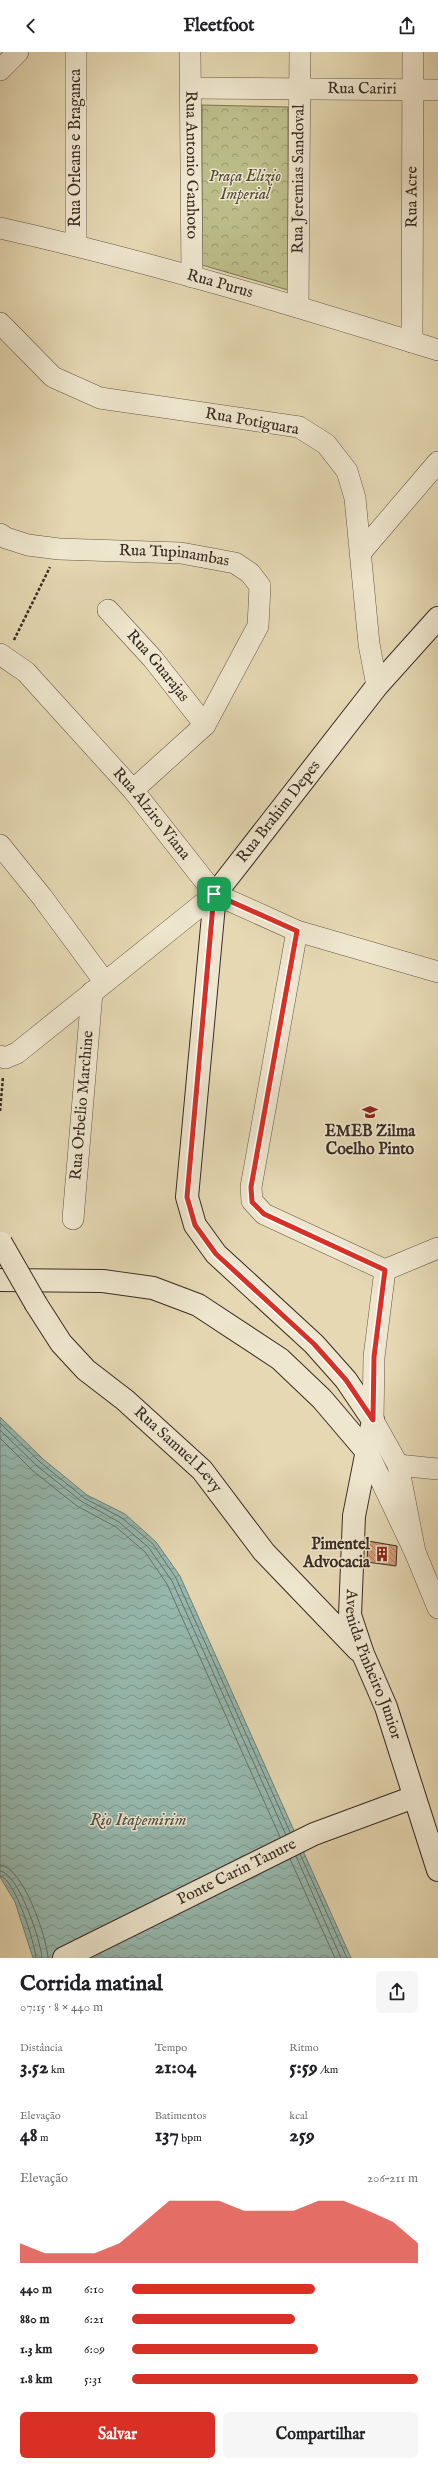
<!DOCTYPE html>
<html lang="pt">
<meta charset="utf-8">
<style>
body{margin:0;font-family:"IM FELL English",serif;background:#f6f6f6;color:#202124;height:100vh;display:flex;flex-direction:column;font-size:15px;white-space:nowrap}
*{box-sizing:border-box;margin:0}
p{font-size:13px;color:#757577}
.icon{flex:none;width:22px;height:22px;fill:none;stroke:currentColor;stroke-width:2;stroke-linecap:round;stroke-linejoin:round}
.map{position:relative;height:1906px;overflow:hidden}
.sheet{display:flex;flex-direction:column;background:#fff;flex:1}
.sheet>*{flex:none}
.pin{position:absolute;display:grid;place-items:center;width:34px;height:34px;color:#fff;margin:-17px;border-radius:8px;box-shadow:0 2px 6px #0006}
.round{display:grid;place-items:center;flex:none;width:42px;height:42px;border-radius:6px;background:#f6f6f6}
.overview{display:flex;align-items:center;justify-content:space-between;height:68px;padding:0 20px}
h1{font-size:22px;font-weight:800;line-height:30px}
.figures{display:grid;grid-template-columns:repeat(3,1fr);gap:6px;height:68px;padding:4px 20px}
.figures div{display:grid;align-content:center}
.figures b{font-size:20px;font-weight:800}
.figures small{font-size:11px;font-weight:400}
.figures p{font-size:11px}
.chart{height:112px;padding:8px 20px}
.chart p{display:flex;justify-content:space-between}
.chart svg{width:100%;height:72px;margin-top:4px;fill:#d93025;opacity:.7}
.primary-button{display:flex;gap:8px;margin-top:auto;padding:8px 20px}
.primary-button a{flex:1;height:46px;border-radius:6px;background:#d93025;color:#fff;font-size:16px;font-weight:800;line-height:46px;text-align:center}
.primary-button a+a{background:#f6f6f6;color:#202124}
ul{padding:0 20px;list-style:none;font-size:13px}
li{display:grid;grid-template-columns:64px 48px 1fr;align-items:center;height:30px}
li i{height:10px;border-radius:5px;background:#d93025}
header{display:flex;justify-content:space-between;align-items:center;height:52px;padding:0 20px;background:#fff;font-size:18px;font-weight:800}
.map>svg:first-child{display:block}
</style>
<header><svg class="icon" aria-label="back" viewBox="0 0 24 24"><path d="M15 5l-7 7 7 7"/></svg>Fleetfoot<svg class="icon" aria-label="share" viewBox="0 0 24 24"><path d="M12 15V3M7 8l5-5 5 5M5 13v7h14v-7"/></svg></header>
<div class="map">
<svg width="438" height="1906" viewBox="0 0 438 1906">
<defs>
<pattern id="park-crowns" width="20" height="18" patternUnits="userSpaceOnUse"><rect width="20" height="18" fill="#bcbc88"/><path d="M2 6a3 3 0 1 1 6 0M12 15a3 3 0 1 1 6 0" fill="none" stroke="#9a996f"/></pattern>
<pattern id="water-waves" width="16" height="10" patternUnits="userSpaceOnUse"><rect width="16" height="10" fill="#96b9af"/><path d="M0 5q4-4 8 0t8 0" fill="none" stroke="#7b978e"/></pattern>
<pattern id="building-back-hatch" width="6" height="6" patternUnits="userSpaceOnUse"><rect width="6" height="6" fill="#d39e7a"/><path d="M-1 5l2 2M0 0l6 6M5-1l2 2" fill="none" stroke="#ac8164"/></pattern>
</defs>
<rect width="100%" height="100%" fill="#e5d8b3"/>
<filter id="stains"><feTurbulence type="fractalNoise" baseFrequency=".005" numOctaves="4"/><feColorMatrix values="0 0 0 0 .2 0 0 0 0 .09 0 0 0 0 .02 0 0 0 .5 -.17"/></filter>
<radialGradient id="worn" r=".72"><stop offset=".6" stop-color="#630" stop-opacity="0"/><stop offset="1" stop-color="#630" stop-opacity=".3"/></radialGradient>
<polygon fill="url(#park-crowns)" stroke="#7a7456" points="202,53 288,55 288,238 202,213"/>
<polygon fill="url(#water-waves)" stroke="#718077" points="0,1365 43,1407 87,1443 125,1462 156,1490 180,1524 351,1906 33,1906 15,1850 0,1825"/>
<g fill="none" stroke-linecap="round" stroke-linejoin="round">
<g stroke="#687269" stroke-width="1">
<polyline points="0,1371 40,1410 84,1446 122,1466 153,1492 176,1526 290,1780"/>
<polyline points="0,1378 37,1414 81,1449 119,1470 149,1496 172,1529 286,1783"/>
<polyline points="0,1386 33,1419 77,1454 116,1475 145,1500 167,1532 280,1785"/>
<polyline points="300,1802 347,1906"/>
<polyline points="296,1804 341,1906"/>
<polyline points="290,1807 335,1906"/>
<path d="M0 1813C23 1814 47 1886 48 1906"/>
<path d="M0 1819C18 1820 41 1889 42 1906"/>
<path d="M0 1824C15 1826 35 1892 36 1906"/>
</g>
</g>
<polygon fill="url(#building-back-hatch)" stroke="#392b23" points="368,1489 397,1494 396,1514 367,1510"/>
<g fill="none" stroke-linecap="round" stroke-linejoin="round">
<defs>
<g id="street">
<path id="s1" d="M190 0 192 225"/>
<polyline points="0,18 18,0"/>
<path id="s2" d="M191 36 438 38"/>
<path id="s3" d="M0 176C148 209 293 253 438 298"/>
<polyline points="76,192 76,0"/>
<path id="s4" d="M298 255 300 0"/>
<polyline points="0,271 53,325 100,346 299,375 326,392 347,419 355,446 369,592 377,634"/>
<path id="s5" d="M412 290 413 0"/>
<path id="s6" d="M0 482 6 486 28 493 59 497 181 501 235 511 250 521 260 534 258 574 205 673 133 738"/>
<polyline points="362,499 438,410"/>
<path id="s7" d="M108 558 153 607 205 673"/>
<path id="s8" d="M0 602 26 620 133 738 215 842 297 879 438 920"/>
<polyline points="0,793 42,845 104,929"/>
<polyline points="297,879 251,1135 252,1149 264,1162 385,1218"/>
<polyline points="0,1004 5,1006 17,1001 215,842"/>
<path id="s9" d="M73 1167 92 940"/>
<polyline points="385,1218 374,1305 373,1368 398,1413 415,1500"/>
<polyline points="385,1218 438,1196"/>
<polyline points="368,1401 415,1500 438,1556"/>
<polyline points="398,1413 438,1417"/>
</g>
<g id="secondary">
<path id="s10" d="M438 566 377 634 215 842 187 1145 195 1173 216 1202 314 1292 346 1328 373 1368 354 1464 350 1563 363 1602 386 1655 438 1818"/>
<polyline points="0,1228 103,1229 153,1236 198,1253 280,1307 322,1347 368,1401"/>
<path id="s11" d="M36 1252 61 1291 86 1318 125 1348 202 1418 264 1500 358 1598"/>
<path id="s12" d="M64 1906 314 1782 414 1745"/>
</g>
</defs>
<use href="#street" stroke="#645647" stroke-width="22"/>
<use href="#secondary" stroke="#392b23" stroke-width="24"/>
<g stroke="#392b23" stroke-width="2.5" stroke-dasharray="3 2" stroke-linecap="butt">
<polyline points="14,588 50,515"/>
<polyline points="0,1059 3,1025"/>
</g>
<use href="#street" stroke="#eee6ce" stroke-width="21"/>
<use href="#secondary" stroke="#eee6ce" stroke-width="22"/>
<defs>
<polyline id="secondary-bridge" points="1,1191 36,1252"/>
</defs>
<use href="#secondary-bridge" stroke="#392b23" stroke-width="24" stroke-linecap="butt"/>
<use href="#secondary-bridge" stroke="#eee6ce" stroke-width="22"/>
</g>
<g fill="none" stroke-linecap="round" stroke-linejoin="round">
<defs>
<polygon id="route" points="214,842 297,879 251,1135 252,1150 264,1162 385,1218 374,1305 373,1368 346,1328 314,1292 216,1202 195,1173 187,1145"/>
</defs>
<use href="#route" stroke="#fff" stroke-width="8"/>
<use href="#route" stroke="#d93025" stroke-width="5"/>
</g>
<defs>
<symbol id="school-bare" viewBox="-9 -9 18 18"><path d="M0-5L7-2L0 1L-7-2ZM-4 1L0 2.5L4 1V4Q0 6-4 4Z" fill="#8f2418" stroke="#eee6ce" stroke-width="2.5" paint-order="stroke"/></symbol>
<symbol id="building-bare" viewBox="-9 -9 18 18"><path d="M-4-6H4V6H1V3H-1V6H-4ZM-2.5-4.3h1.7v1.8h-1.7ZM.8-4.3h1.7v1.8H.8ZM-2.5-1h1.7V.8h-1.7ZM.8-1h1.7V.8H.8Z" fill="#8f2418" stroke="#eee6ce" stroke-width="2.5" paint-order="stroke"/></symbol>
</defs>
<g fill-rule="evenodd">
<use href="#school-bare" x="359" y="1049" width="22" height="22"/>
<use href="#building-bare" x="371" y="1491" width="22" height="22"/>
</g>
<g text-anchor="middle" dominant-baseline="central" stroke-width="3" stroke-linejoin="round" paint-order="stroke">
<g font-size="16" fill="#392b23" stroke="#eee6ce">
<text stroke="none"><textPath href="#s2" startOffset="171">Rua Cariri</textPath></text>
<text transform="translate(76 96) rotate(-90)">Rua Orleans e Braganca</text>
<text stroke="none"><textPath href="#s1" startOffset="113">Rua Antonio Ganhoto</textPath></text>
<text stroke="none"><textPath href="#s4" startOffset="128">Rua Jeremias Sandoval</textPath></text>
<text stroke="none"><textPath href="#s5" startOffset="145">Rua Acre</textPath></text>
<text stroke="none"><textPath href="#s3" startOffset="227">Rua Purus</textPath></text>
<text transform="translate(252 370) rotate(10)">Rua Potiguara</text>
<text stroke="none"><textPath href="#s6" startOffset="177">Rua Tupinambas</textPath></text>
<text stroke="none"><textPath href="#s7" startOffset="75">Rua Guarajas</textPath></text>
<text transform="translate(279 760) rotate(-52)">Rua Brahim Depes</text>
<text stroke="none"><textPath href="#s8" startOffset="221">Rua Alziro Viana</textPath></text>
<text stroke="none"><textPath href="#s9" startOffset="114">Rua Orbelio Marchine</textPath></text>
<text stroke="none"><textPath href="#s11" startOffset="205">Rua Samuel Levy</textPath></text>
<text stroke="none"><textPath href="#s10" startOffset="1204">Avenida Pinheiro Junior</textPath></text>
<text stroke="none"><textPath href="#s12" startOffset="193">Ponte Carin Tanure</textPath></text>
</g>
<g font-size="16" font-style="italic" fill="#534837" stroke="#eee6ce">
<text x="245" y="125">Praça Elizio<tspan x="245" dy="18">Imperial</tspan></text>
</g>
<g font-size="16" font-weight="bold" fill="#392b23" stroke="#eee6ce">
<text x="370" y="1080">EMEB Zilma<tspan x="370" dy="18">Coelho Pinto</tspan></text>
<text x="370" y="1493" text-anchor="end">Pimentel<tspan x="370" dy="18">Advocacia</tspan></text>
</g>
<g font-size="17" font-style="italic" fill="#504e46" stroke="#eee6ce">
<text x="138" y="1768">Rio Itapemirim</text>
</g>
</g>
<rect width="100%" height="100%" filter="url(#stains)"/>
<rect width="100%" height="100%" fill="url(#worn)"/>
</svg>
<div class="pin" style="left:214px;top:842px;background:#1e9e55"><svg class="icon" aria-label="arrive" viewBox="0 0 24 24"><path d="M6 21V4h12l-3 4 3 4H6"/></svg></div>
</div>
<section class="sheet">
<div class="overview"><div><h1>Corrida matinal</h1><p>07:15 · 8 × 440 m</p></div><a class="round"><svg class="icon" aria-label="share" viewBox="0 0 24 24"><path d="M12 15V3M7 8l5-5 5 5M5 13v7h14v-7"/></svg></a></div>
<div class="figures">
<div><p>Distância</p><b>3.52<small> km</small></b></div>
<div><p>Tempo</p><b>21:04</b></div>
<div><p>Ritmo</p><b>5:59<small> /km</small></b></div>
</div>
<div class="figures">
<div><p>Elevação</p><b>48<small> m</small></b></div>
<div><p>Batimentos</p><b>137<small> bpm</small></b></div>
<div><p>kcal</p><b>259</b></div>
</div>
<div class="chart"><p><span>Elevação</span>206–211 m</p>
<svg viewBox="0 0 160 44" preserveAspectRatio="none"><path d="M0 44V32L10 38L20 38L30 38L40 32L50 19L60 6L70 6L80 6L90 12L100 12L110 12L120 6L130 6L140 12L150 19L160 32V44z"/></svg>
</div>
<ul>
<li><b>440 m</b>6:10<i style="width:64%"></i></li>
<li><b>880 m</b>6:21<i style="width:57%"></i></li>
<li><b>1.3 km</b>6:09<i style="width:65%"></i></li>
<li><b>1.8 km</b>5:31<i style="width:100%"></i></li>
</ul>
<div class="primary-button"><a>Salvar</a><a>Compartilhar</a></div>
</section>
